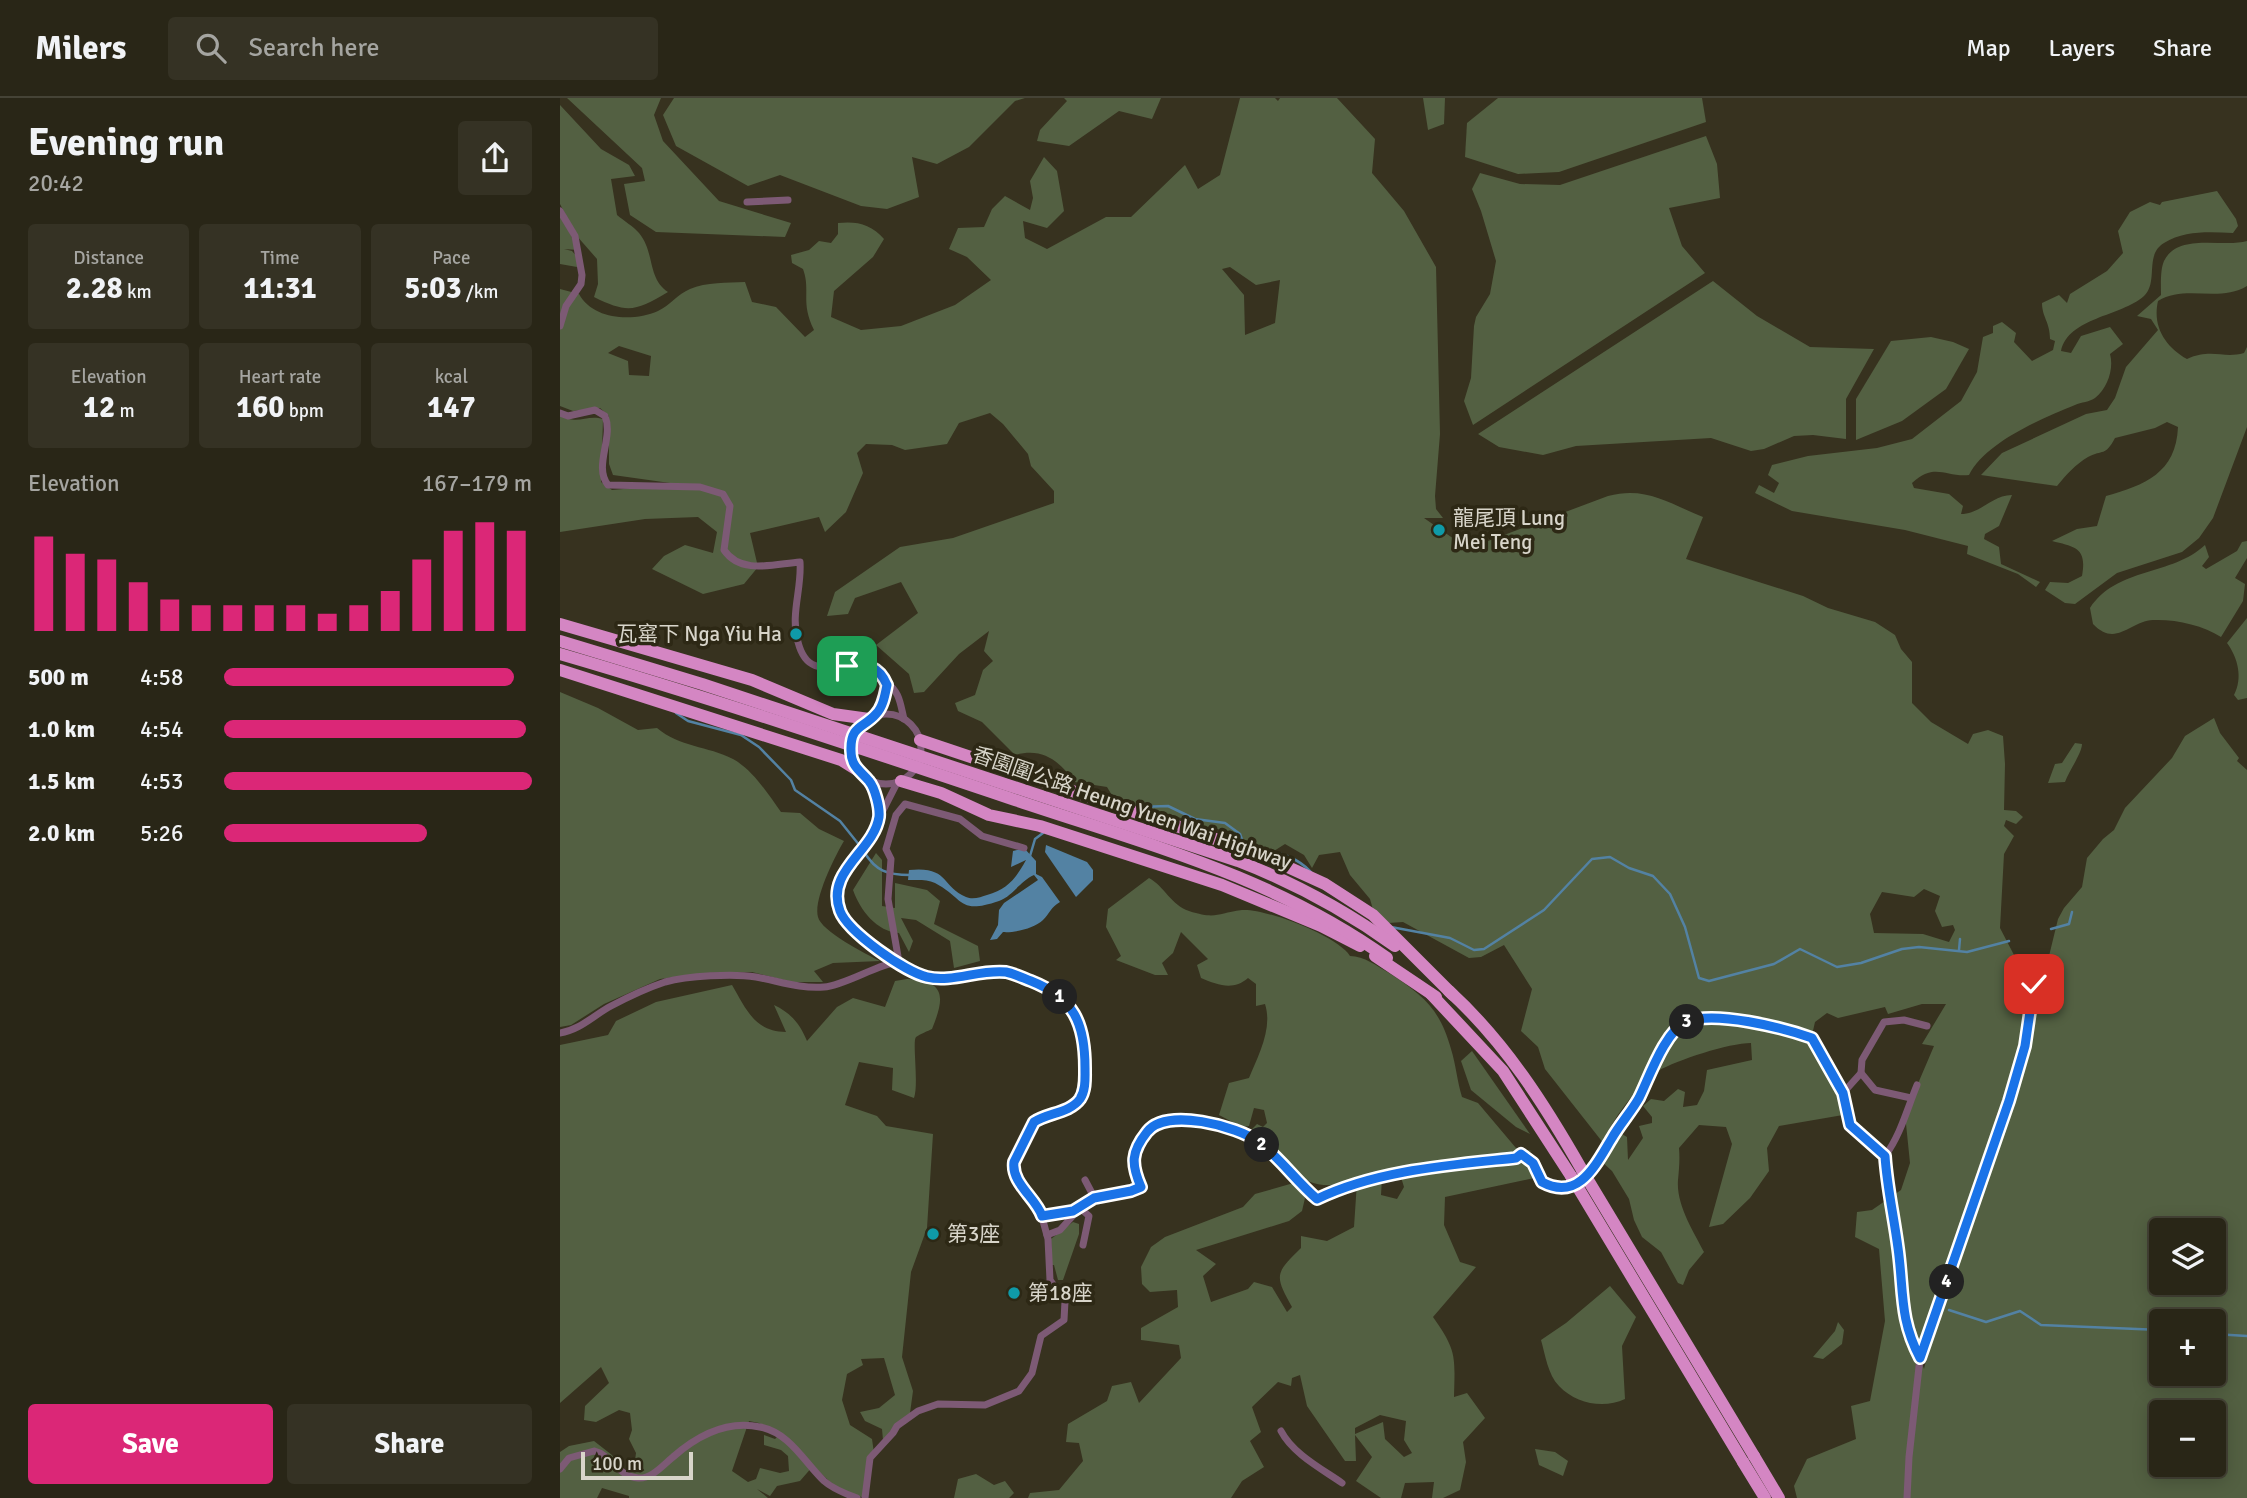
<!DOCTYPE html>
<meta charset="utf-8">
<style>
body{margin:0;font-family:Signika,"Noto Sans SC",sans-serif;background:#353224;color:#f1f3f6;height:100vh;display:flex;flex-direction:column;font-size:26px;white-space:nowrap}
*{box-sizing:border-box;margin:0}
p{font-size:23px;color:#a5a5a1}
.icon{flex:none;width:38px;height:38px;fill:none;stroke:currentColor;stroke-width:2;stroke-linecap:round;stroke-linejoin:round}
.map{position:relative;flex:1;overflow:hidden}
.sheet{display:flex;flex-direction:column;background:#292617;width:560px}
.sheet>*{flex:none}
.tools{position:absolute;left:1589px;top:1120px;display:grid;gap:14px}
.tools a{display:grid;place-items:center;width:77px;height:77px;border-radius:7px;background:#292617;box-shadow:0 4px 18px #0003,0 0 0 2px #454336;font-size:35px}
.scale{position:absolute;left:21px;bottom:18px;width:112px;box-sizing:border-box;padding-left:7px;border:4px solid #d8d5ca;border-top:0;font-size:19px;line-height:24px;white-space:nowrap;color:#d8d5ca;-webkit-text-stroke:5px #2d2815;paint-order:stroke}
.pin{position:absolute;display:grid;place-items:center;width:60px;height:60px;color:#fff;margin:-30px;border-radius:14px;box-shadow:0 4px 10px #0006}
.km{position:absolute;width:35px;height:35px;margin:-18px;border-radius:50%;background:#222;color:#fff;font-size:19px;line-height:35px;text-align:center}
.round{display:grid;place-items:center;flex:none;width:74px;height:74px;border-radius:7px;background:#353224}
.headline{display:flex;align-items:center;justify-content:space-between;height:119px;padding:0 28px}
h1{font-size:38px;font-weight:700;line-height:52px}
.figures{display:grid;grid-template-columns:repeat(3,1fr);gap:10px;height:119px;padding:7px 28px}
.figures div{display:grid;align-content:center;border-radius:7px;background:#353224;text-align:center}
.figures b{font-size:30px;font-weight:700}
.figures small{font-size:19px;font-weight:400}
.figures p{font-size:19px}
.chart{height:196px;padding:14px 28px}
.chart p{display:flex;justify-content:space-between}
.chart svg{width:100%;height:126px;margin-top:7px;stroke:#db2777;stroke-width:6}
.button{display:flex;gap:14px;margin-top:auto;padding:14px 28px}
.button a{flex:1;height:80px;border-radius:7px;background:#db2777;color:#fff;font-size:28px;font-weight:700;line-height:80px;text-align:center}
.button a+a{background:#353224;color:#f1f3f6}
ul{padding:0 28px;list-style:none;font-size:23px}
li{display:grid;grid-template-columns:112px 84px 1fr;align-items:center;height:52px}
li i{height:18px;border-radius:9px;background:#db2777}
header{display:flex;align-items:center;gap:42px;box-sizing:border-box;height:98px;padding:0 35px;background:#292617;border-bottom:2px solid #454336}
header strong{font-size:33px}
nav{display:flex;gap:38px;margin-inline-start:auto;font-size:24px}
.search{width:490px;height:63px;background:#353224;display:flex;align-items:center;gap:18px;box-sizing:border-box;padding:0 24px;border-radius:7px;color:#a5a5a1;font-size:26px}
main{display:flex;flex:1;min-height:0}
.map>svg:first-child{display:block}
</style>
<header>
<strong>Milers</strong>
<div class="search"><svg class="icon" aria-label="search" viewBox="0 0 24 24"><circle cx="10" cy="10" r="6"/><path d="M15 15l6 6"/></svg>Search here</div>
<nav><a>Map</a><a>Layers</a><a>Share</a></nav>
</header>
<main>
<section class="sheet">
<div class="headline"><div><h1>Evening run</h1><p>20:42</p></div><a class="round"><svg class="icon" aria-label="share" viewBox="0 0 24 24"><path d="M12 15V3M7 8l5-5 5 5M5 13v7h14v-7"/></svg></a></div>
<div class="figures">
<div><p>Distance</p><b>2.28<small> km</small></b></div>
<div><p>Time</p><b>11:31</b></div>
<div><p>Pace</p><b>5:03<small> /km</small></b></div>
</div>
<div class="figures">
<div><p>Elevation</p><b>12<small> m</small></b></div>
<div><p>Heart rate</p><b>160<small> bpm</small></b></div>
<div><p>kcal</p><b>147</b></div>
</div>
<div class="chart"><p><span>Elevation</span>167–179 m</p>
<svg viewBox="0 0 160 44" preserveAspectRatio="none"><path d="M5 44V11M15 44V17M25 44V19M35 44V27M45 44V33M55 44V35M65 44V35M75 44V35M85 44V35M95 44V38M105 44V35M115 44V30M125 44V19M135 44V9M145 44V6M155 44V9"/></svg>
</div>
<ul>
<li><b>500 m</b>4:58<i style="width:94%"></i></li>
<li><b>1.0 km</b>4:54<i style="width:98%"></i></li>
<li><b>1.5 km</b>4:53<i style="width:100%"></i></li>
<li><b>2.0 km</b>5:26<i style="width:66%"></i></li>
</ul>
<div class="button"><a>Save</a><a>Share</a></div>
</section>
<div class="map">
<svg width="1687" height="1400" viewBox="0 0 1687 1400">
<rect width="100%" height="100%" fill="#37321f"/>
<g fill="#536042" fill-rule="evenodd">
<polygon points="7,0 101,0 94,17 103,43 159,103 231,125 225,139 96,134 70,117 64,86 85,83 82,70"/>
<polygon points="114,0 465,0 455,3 409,49 377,66 352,59 359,99 327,111 301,108 220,77 188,88 116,48 103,17"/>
<polygon points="504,0 601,0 592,21 559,13 509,48 477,43 480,32 507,3"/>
<path d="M680 0H715L718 3 720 0H777L815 41 812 75 844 113 876 169 880 336 875 398 876 411 883 420H864L894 441 928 443 1048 398C1086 388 1108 405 1143 419L1126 461 1243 498 1268 510 1315 524 1335 537 1341 551 1352 564V605L1371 624 1408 646 1413 636 1428 632 1443 638 1445 666 1444 712 1456 713 1463 719 1456 726 1446 722 1444 728 1454 738 1444 756 1440 830 1454 857 1465 893 1466 913 1462 938 1456 963 1370 1216 1360 1260 1364 1271 1373 1234 1456 994 1498 821 1504 810 1522 789 1527 760 1543 741 1554 732 1565 710 1612 660 1625 638 1654 620 1660 635 1679 660 1677 663 1687 672V1400H1237L1234 1388 1247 1361 1296 1341 1291 1308 1310 1303 1325 1223 1319 1151 1295 1139 1297 1114 1312 1112 1341 1092 1350 1065 1345 1016 1374 948 1362 946 1386 906H1362L1328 916 1325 909 1278 920 1267 915 1255 924 1250 946 1284 1003 1283 1017 1219 1028 1207 1050 1209 1073 1190 1100 1163 1126 1149 1129 1172 1046 1166 1029 1139 1027 1119 1050C1120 1062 1119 1071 1118 1082 1116 1107 1134 1134 1144 1154L1129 1172 1123 1187 1118 1185 1101 1154 1082 1139 1074 1122 1069 1101 1052 1073 1041 1063 1060 1035 1067 1039 1068 1062 1083 1040 1079 1028 1092 1025V1019L1083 1008 1091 1001 1104 1003 1118 991 1125 994 1123 1009 1137 1007 1144 993 1147 972 1192 962 1191 945C1169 945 1117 962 1098 973 1082 982 1046 1028 1044 1046L985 971 978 949 961 933 972 891 944 847 921 859 909 860 843 824 814 826 816 822 810 801 790 777 780 754 759 757 752 770 744 757 725 746 709 756 672 741 658 731 648 732 616 718 555 711 553 699 547 689 515 684C499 663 483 649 455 657L422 624 398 613 395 605 415 597 423 572 433 563 424 553 429 533 399 556 364 594 354 595 349 576 316 547 358 515 341 484 295 500 288 516 267 518 275 494 340 449 393 440 494 405V393L471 368 468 356 443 326 430 315 399 325 387 346 345 352 332 347 306 346 297 355 303 375 286 414 265 434 259 419 190 435 198 469 184 486 143 496 92 471 104 458 125 447 153 455 157 434 138 419 85 421 0 434V317C18 328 26 316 43 321L41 384 52 392 107 387 110 385 53 377 49 366V318L40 310 13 313 0 308V191L19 196C33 222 73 224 98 213 109 208 118 196 130 191 146 184 168 185 185 184L192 204 216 209 245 239 254 232C240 204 251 193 243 171L232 165 231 157 249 152 259 143 271 145 278 136V125C297 123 311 126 324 141L313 159 274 193 271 219 301 232 341 228 395 207 431 182 407 159 389 151 398 130 424 129 432 111 445 98 470 112 473 100 470 83 484 59 497 73 504 113 487 130 463 123 465 140 487 151 546 119H571L625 67 638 91 660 77ZM670 169 696 187 720 182 715 225 685 237 684 197 662 171ZM59 248 91 258 89 278 69 277 68 263 48 255ZM1364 791 1380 798 1375 813 1382 829 1393 827 1395 832 1389 844 1363 836 1314 835 1310 816 1322 794 1354 799ZM1601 1132H1654V1185H1601ZM1601 1223H1654V1276H1601ZM1601 1314H1654V1367H1601Z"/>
<polygon points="863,0 885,0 884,26 868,32"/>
<polygon points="938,0 1142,0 1146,24 999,74 958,76 905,59 907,25"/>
<path d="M0 7 41 51 69 67 75 78 51 81 57 117C64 123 73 128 79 135 95 154 87 180 108 194 76 213 68 216 34 199L38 186 37 161 16 137 0 106Z"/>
<polygon points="1146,38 1157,66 1160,100 1109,110 1122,148 1145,175 913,327 904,303 911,280 914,228 916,219 930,196 936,163 921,113 912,91 920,75 960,86 1000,87"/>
<path d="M1657 93 1676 121 1678 128 1673 135C1650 134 1625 132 1604 145 1584 157 1599 184 1584 198 1560 219 1509 219 1501 253L1511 255 1521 238 1550 229 1563 246 1550 256C1554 270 1548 290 1535 300 1530 304 1521 304 1515 307 1481 321 1426 344 1409 377 1384 379 1375 364 1352 385L1354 390 1389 396 1403 408 1401 416C1421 416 1432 397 1452 397L1439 428 1425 436 1424 441 1439 449 1441 466 1480 484 1476 489 1458 476 1407 456 1408 448 1345 432 1232 413 1195 395 1199 387 1214 395 1219 385 1208 377 1212 367 1248 358 1317 350 1352 341 1401 303 1417 274 1423 239 1433 235V228L1442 224 1456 235 1454 244 1472 263 1493 252 1495 243 1490 241C1490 224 1482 219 1482 205L1499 197 1507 205 1510 196 1547 173 1563 155 1558 133 1570 114 1590 104 1600 107 1602 104Z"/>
<polygon points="0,115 18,152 4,151 12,153 18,160 17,169 0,166"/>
<path d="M1687 143V188C1659 205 1625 186 1598 203 1592 229 1606 249 1627 261 1652 250 1663 261 1684 255L1687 249V329L1653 420 1639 440 1622 454 1557 475 1515 506 1505 505 1485 492 1490 484 1508 485 1522 478C1527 450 1516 449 1492 443L1517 431 1537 428 1546 398C1585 387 1616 375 1618 329L1607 324 1595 330 1555 340C1545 359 1543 351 1528 359 1516 366 1506 377 1497 388L1421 377 1442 355 1526 316 1547 312 1555 300 1566 269 1598 232 1591 221 1577 218 1601 197C1601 188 1600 172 1604 163 1618 134 1664 150 1687 143Z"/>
<polygon points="1153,183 1197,218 1250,249 1314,251 1286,301 1286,341 1253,337 1234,338 1204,351 1191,353 1151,340 1016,348 983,357 939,349 918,336"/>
<polygon points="1371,239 1393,244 1409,251 1386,291 1342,323 1296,342 1296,301 1331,243"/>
<path d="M1687 443V460L1675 480 1685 486 1683 503 1661 539C1643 527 1615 521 1593 522 1570 523 1556 550 1533 526L1530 510C1557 469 1612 478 1645 447L1649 459 1642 468 1646 471 1677 453 1682 444Z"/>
<path d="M1687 520V600L1678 602 1674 597C1683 580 1678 560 1667 545Z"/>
<path d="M0 594 38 610 78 632 97 630C119 649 148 648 173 661 193 672 208 696 221 714L240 715 259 731 284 743C275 758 253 802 258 819 261 833 306 856 320 863L273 865 254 873 263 884H232L192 874 145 875 100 881 44 906 11 927 0 929Z"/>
<path d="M1515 645 1522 646C1522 655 1509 673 1505 684L1488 685 1495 666 1502 665Z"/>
<path d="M316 755 322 762V808L335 810V785L367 792 380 803 374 826 418 848 420 863 394 870 390 843 356 822 341 820 353 843 349 854 339 835C317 834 300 812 293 792Z"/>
<path d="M589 780C605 789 611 807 629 813 657 822 657 815 682 812 705 810 778 838 790 858 804 858 817 868 829 875 863 897 880 911 891 951 896 967 897 983 902 999L918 1005 956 1050 972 1053 958 1057H940L850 1072 956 1060 973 1071 974 1080 885 1099 884 1127 900 1164 916 1169 873 1219C897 1253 895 1258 894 1299L907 1295 925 1320 903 1344 906 1364 900 1392 883 1400H872L874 1384 845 1385 841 1400H821L796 1383 812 1359 795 1337 796 1363H785L747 1308 740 1277 732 1280 731 1288 718 1284 692 1309 701 1334 690 1343 704 1369 682 1383 671 1400H468L470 1395 499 1392 523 1363 519 1345 506 1344 508 1326 547 1303 552 1288 571 1284 579 1305 621 1260 619 1247 581 1242V1230L618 1209 617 1192 590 1194 582 1186 581 1169 591 1149 605 1139 683 1109 695 1096 737 1084 745 1100 742 1113 729 1123 636 1152 656 1166 643 1178 651 1204 688 1191 694 1184 712 1189 727 1214 732 1209C715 1178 714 1176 741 1150V1138L767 1143 794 1129 797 1084C725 1099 741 1060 692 1031L697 1026 703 1029 707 1025 704 1012 694 1010 689 1028 682 1029 659 1017 669 985 689 980C698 958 713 931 705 906L696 908V886L688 880C673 893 658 887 641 880L637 867 648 861 621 834 613 855 602 865 608 877H595L556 862 561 858 546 829 548 811ZM840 1076 844 1089 837 1101 821 1097 822 1080ZM820 1317 846 1323 844 1342 852 1355 844 1359 825 1341 823 1324 795 1336V1330Z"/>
<path d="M347 881C386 883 385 899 372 931 368 933 360 936 356 939 352 943 359 986 354 1000L332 992 333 970 299 964 285 1007 317 1018 326 1028 373 1036 367 1130 351 1174 342 1259 353 1293 350 1315 323 1342 322 1331 305 1323 300 1314 319 1310 335 1297 324 1260 301 1261 303 1267 287 1276 282 1302 290 1327 312 1341 314 1355 305 1400 279 1392 253 1368 240 1383 217 1388 210 1398 197 1391 208 1400H69V1398L42 1390 37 1400H0V1354L9 1348 34 1343 52 1357 64 1375 74 1370 76 1355 69 1341 72 1332 70 1315 59 1312 36 1324 24 1322 25 1308 49 1285 41 1269 0 1305V947L48 937 56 923 96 904 172 887C186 911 195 934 226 934L214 907C231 915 240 926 247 943L277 909 293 900 325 909 335 883ZM189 1323 199 1325 218 1338 215 1341 204 1337V1347L221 1352 228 1358 229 1373 220 1375 200 1370 196 1381 188 1384 172 1373Z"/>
<polygon points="912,953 970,1036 956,1029 911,992 901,963"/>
<polygon points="513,1124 519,1126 519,1136 503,1182 498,1182 494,1167 492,1167 491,1141"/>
<path d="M1050 1188 1076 1219 1062 1248 1065 1301C1044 1311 1016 1306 999 1288 988 1277 985 1256 981 1242L1006 1225Z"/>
<polygon points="1278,1224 1284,1232 1282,1246 1263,1261 1253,1259 1275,1233"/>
<polygon points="975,1351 995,1354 1008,1363 1003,1378 979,1367"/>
<polygon points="416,1376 434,1387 445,1383 454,1395 449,1400 394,1400 398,1381"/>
</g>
<g fill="#5382a3">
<polygon points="486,747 527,764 533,772 533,782 516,799 485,754"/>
<path d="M464 750 476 763V776L482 779 500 804C491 809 490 815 483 822 475 830 455 835 443 834L437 841 430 842 438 827 439 812 444 805 478 782 474 777C460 783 454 797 439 803 398 817 405 801 375 785 367 781 357 782 348 782L349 772C389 768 381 788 406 799 413 802 421 799 427 797 448 791 456 780 466 762L451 769 453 753Z"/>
</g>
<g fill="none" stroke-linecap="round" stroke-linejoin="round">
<g stroke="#5382a3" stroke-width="2.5">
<polyline points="116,615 128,623 181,637 199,649 231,682 235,692 280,723 300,748"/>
<polyline points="579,709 608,708 635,721 665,725 680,736 684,747"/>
<path d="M701 752C719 753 739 761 751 774"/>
<path d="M304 754C316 773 327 777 350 777"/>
<polyline points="470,758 475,741 483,735"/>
<polyline points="831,829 890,840 914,852 924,851 984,812 1032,761 1050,759 1069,770 1093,778 1110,796 1125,829 1139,880 1149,883 1214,866 1240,851 1277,869 1301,865 1342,851 1359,849 1407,854 1449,843"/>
<polyline points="1491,831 1509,826 1512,814"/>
<polyline points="1399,852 1400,841"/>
<polyline points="1389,1212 1426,1224 1460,1213 1481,1227 1601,1232"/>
<polyline points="1654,1236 1687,1238"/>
</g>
<g stroke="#7d5a75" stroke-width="7">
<polyline points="187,104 228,102"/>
<polyline points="0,113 15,138 22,177 21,186 6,208 0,228"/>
<path d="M0 315 8 318 35 312 45 318C54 340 33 368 48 387L140 389 163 396 170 408 164 452C181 477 214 466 240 464 242 491 230 516 238 544 249 587 281 560 306 566 317 569 318 578 326 584 340 594 340 605 344 621"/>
<circle cx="326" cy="651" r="35"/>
<polyline points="315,618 323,603 326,584"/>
<polyline points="309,683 319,717"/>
<polyline points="337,685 307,744 281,780 278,801 286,823 339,864"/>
<polyline points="339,864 328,801 331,761 326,751 336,717 345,706 400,721 422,738 464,750"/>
<path d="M0 935C20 932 34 917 51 908 68 899 87 890 105 884 127 878 173 875 196 879 219 883 240 891 264 889 285 888 325 862 339 865 351 868 360 878 373 880 396 878 425 870 448 875 487 882 522 910 525 951 526 965 529 987 522 999 513 1013 492 1014 479 1020 465 1027 456 1057 453 1071L480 1112 488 1141 490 1182 505 1203 504 1222 481 1238 472 1275 459 1293 425 1307 378 1306 358 1313 337 1328 333 1335 310 1360 305 1400"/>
<polyline points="1301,975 1315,992 1351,1000"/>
<polyline points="1283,995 1301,975 1302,962 1324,924 1344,922 1367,928"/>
<path d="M1325 1058C1341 1036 1347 1011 1357 987"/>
<polyline points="525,1082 534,1099"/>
<path d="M482 1118 513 1113 534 1099 571 1093 581 1089C571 1065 571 1054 587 1034 606 1009 677 1028 699 1044 720 1060 736 1083 757 1101 816 1072 892 1067 956 1060L961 1056 973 1065 982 1084C991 1089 1002 1093 1013 1089 1029 1083 1070 1017 1079 1000 1089 980 1105 933 1126 924 1154 912 1223 930 1252 940L1283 995 1290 1027 1325 1058C1327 1089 1334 1119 1338 1150 1344 1193 1339 1220 1360 1260"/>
<polyline points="487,1137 500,1132 520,1110 529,1118 523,1147"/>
<path d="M721 1333C733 1356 762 1371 782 1385"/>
<path d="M0 1371 9 1360 34 1353C51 1357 59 1379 78 1380 92 1381 103 1367 113 1359 138 1337 167 1322 200 1329 230 1335 244 1364 264 1383 273 1391 286 1396 297 1400"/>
<polyline points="1347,1400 1349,1359 1360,1260 1449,1004 1465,948 1474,878"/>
</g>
<g stroke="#d486c3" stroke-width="12">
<polyline points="0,526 192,582 273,616 309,621"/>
<polyline points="0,572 281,662 297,672"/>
<polyline points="360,642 697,755 765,786 813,817 893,897"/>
<polyline points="341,683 381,695 429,717 480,728 662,787 761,828 800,848"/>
<polyline points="815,858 876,899"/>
<path d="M889 893C945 944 985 1007 1022 1072"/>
<polyline points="871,896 943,973 1011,1078"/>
<polyline points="1194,1358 1219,1400"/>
<polyline points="1183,1364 1205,1400"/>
</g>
<g stroke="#d486c3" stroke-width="12">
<path d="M0 543 142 586 678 763C735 785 786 813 835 848"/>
<path d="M0 556C151 600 300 650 449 700 582 745 711 777 827 860"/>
<polyline points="1022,1072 1194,1358"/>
<polyline points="1011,1078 1183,1364"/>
</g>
</g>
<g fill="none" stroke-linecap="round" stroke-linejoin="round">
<defs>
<path id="route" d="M287 568C306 565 319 568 327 587 325 597 323 609 316 616 304 630 290 627 291 653 291 669 301 673 309 683 315 690 320 710 319 719 314 753 265 773 280 813 288 834 345 874 367 879 392 885 420 871 446 874 455 876 463 880 471 883 514 900 525 925 525 970 525 980 526 992 520 1001 510 1015 487 1015 474 1024L454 1064C451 1085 476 1100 482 1118L513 1113 534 1100 571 1093 581 1089C571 1066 571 1054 587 1034 606 1009 677 1028 699 1044 720 1060 736 1083 757 1101 817 1072 891 1067 956 1060L961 1056 973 1065 982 1084C1019 1104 1036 1066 1052 1040 1060 1026 1071 1014 1079 1000 1089 980 1105 933 1126 924 1154 912 1224 930 1252 940L1283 995 1290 1027 1325 1058C1327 1089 1334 1119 1338 1150 1344 1193 1339 1220 1360 1260L1449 1003 1465 948 1474 886"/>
</defs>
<use href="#route" stroke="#fff" stroke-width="14"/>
<use href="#route" stroke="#1a73e8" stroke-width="9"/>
</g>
<g fill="#0f9aa8" stroke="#2d2815" stroke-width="2.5">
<circle cx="879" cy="432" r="7"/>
<circle cx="236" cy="536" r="7"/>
<circle cx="373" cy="1136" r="7"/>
<circle cx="454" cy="1195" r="7"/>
</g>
<g text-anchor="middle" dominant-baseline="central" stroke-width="7" stroke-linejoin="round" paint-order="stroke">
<g font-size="21" fill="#d8d5ca" stroke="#2d2815" text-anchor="start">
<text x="893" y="420">龍尾頂 Lung<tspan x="893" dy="24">Mei Teng</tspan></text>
<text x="222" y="536" text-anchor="end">瓦窰下 Nga Yiu Ha</text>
<text x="387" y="1136">第3座</text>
<text x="468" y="1195">第18座</text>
</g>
<g font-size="21" fill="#d8d5ca" stroke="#2d2815">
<text transform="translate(572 710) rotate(19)">香園圍公路 Heung Yuen Wai Highway</text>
</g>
</g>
</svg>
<div class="tools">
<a><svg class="icon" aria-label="layers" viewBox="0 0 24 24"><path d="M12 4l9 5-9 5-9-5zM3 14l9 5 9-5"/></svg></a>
<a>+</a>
<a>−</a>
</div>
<div class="scale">100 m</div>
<div class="pin" style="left:287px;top:568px;background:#1e9e55"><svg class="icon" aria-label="arrive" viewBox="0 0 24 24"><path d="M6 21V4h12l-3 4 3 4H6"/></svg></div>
<div class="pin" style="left:1474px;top:886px;background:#d93025"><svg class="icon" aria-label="check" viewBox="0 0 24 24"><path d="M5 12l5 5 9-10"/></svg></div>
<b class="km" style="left:500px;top:899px">1</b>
<b class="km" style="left:702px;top:1047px">2</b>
<b class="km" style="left:1127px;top:924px">3</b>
<b class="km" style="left:1387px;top:1184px">4</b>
</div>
</main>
